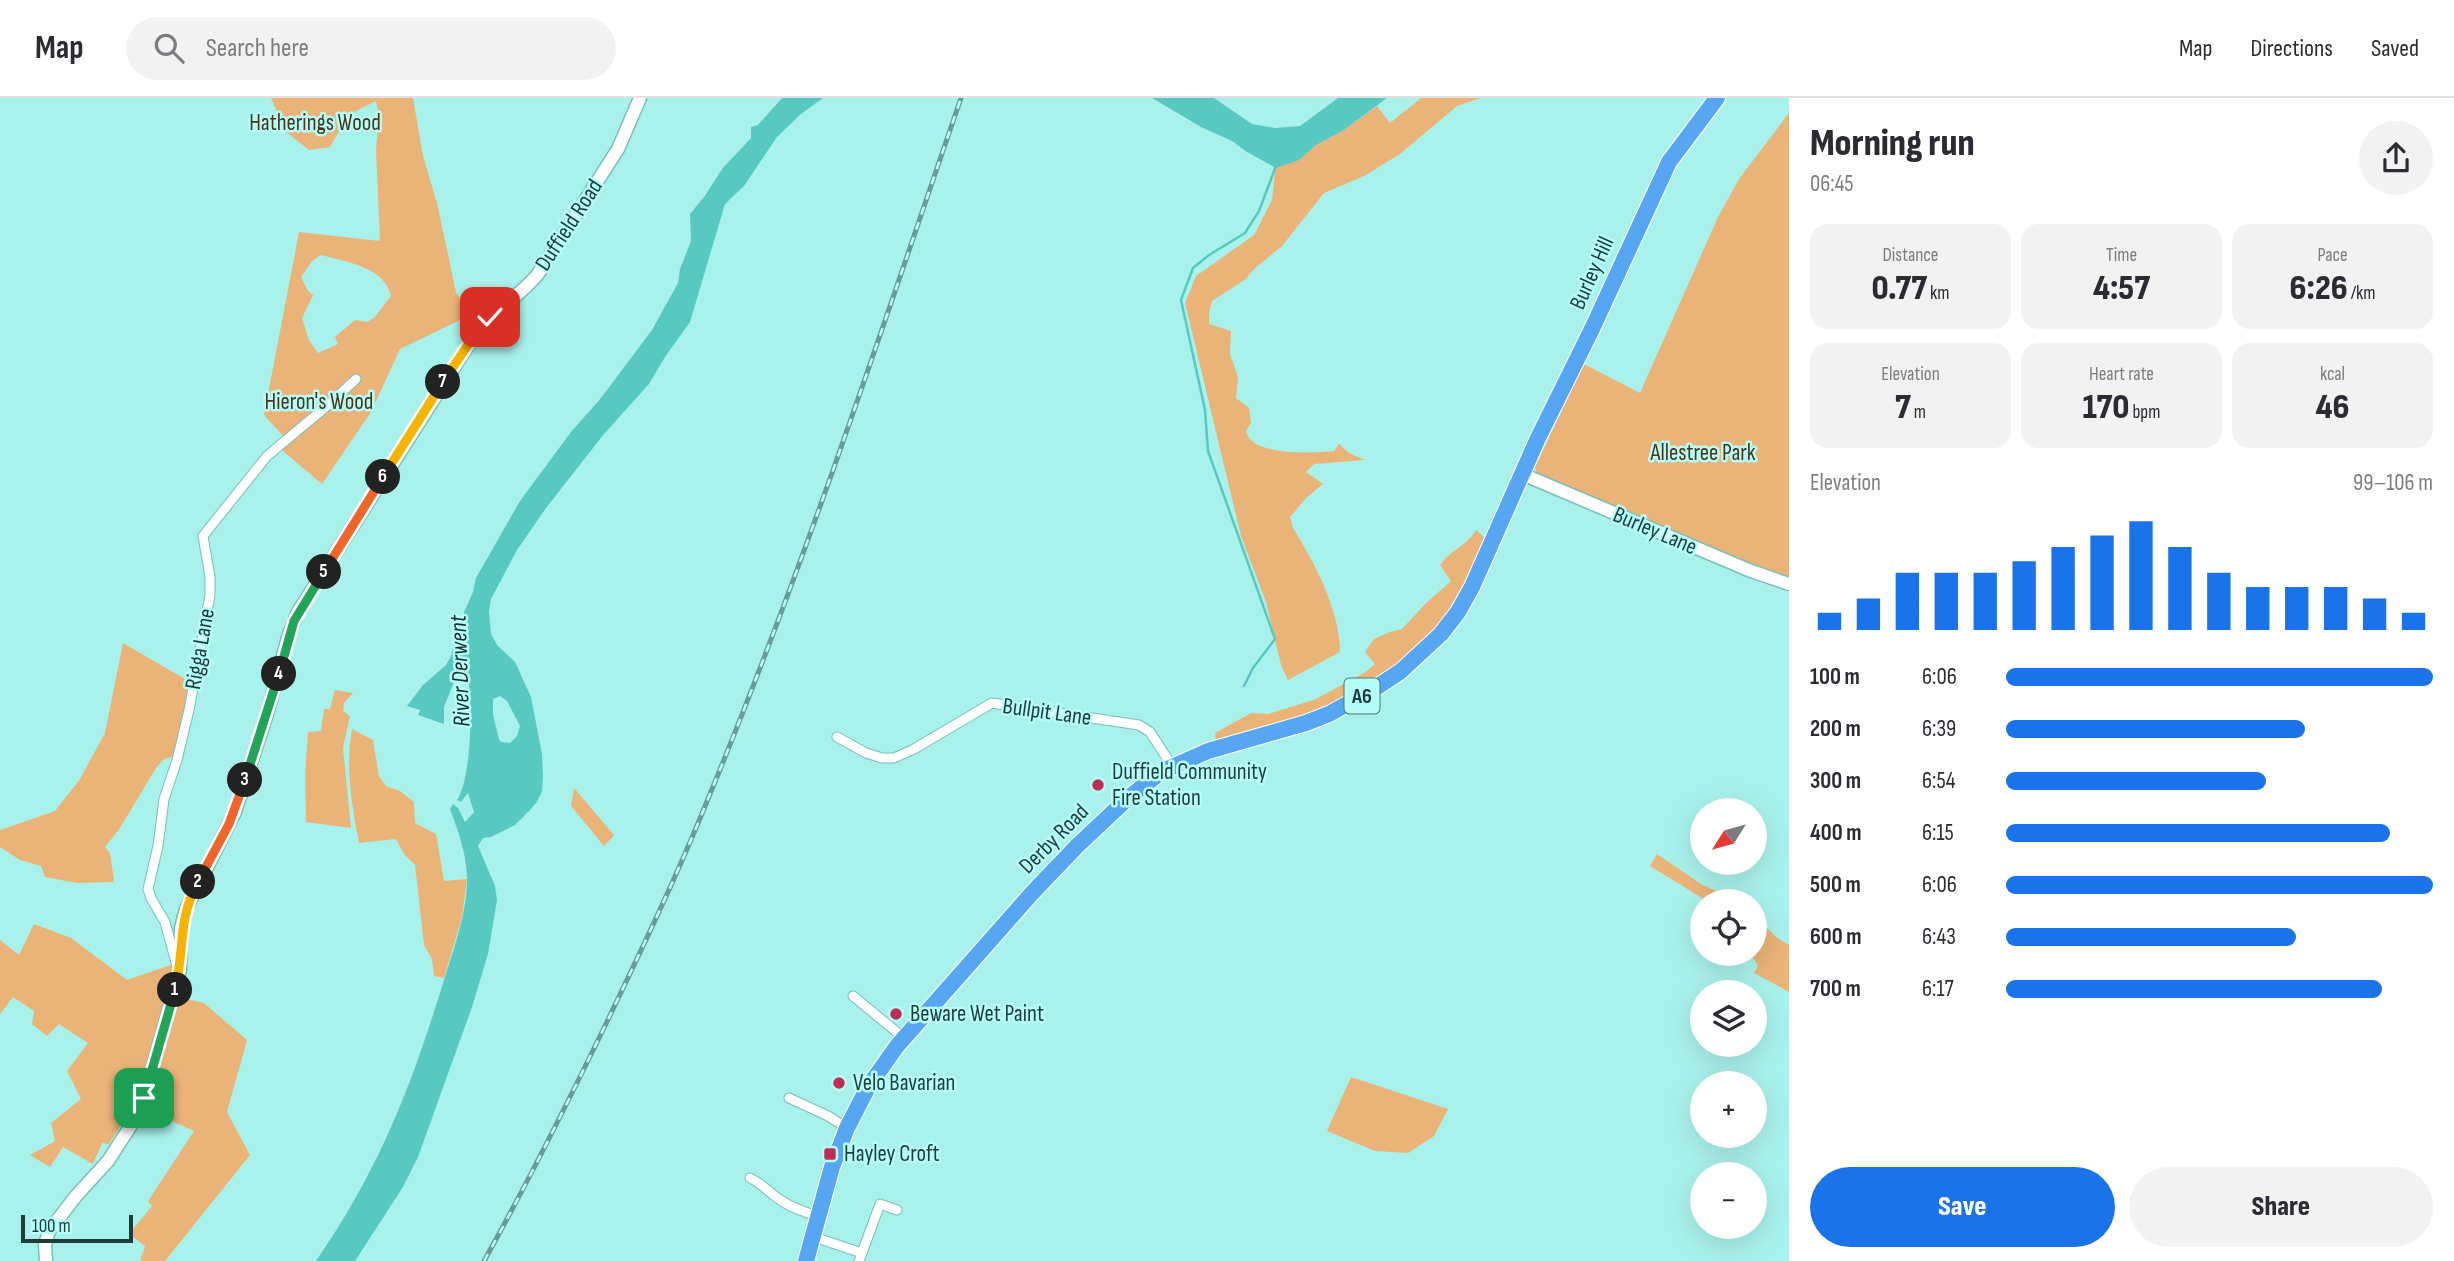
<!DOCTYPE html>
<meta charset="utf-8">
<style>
body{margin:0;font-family:"Sofia Sans Condensed",sans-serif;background:#f2f2f3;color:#2b2b33;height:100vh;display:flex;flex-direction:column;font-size:26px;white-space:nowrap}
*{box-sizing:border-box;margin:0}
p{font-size:23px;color:#7c7c81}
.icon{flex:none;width:38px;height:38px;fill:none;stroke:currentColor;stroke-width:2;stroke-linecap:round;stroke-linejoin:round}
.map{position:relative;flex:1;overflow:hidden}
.sheet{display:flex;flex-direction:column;background:#fff;width:665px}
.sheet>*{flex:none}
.needle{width:46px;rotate:233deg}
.buttons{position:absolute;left:1690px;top:700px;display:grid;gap:14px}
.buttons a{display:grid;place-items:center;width:77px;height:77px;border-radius:50%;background:#fff;box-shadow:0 7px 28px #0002;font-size:35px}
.scale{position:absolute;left:21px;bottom:18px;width:112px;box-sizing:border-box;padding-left:7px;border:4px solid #1e3c39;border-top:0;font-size:19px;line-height:24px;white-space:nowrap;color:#1e3c39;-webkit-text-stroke:5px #b6fff9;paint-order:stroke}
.pin{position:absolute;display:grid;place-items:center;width:60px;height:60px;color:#fff;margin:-30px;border-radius:14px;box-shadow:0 4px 10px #0006}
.km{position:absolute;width:35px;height:35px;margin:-18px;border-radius:50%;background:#222;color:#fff;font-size:19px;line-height:35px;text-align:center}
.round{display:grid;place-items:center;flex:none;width:74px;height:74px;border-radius:37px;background:#f2f2f3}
.overview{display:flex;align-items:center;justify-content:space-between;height:119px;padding:0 21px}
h1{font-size:38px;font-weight:800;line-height:52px}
.stats{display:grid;grid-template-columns:repeat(3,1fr);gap:10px;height:119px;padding:7px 21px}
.stats div{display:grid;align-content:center;border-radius:18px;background:#f2f2f3;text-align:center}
.stats b{font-size:35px;font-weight:800}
.stats small{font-size:19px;font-weight:400}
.stats p{font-size:19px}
.chart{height:196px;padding:14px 21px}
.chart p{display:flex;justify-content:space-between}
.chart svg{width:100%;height:126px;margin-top:7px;stroke:#1a73e8;stroke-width:6}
.action{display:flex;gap:14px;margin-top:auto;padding:14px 21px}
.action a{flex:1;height:80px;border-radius:42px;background:#1a73e8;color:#fff;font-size:28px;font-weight:800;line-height:80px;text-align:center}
.action a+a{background:#f2f2f3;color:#2b2b33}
ul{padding:0 21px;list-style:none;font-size:23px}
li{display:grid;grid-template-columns:112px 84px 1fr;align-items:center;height:52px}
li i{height:18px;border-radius:9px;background:#1a73e8}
header{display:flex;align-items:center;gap:42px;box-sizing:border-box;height:98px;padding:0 35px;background:#fff;border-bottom:2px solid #e1e1e2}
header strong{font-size:33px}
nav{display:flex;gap:38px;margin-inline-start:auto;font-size:24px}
.search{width:490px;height:63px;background:#f2f2f3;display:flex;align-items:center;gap:18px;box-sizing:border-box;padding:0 24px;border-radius:38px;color:#7c7c81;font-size:26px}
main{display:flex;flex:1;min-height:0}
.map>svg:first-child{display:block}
</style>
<header>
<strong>Map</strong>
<div class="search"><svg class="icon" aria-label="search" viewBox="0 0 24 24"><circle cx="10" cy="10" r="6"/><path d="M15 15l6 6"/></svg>Search here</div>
<nav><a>Map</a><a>Directions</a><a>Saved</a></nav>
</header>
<main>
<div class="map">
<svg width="1789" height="1163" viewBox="0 0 1789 1163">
<rect width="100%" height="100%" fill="#a9f2eb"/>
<g fill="#eab479" fill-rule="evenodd">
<path d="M271 0H413L423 58 437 105 456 194 461 202 498 206 486 215 464 220 400 251 371 314 322 386 276 347 284 339 264 317 299 134 380 143 376 52 379 18 376 3 348 17 330 49 309 52 286 34ZM321 157C346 164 384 168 391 198L375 219 367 224 355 222 335 239 338 246 318 255 309 242 302 220 313 197 308 193 301 179 312 163Z"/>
<path d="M1421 0H1481L1457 8 1400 56 1364 78 1324 95 1282 148 1253 172 1246 181 1212 203 1209 215V226L1231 233 1230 256 1238 279 1236 300 1249 310 1251 325 1246 333C1251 359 1314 355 1334 353L1339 346 1349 355 1365 362 1314 366 1306 374 1323 386 1306 400 1290 419 1293 430C1314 464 1340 512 1340 554L1288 582 1281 567 1266 504 1241 438 1185 205 1196 178 1254 137 1272 102 1276 62H1299L1316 47 1344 32 1377 8 1390 25Z"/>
<polygon points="1789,15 1789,479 1653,429 1537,376 1535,369 1584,266 1640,295 1718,119 1739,81"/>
<path d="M1476 432 1484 439C1456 515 1421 560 1348 598 1337 604 1326 611 1314 616 1283 628 1248 635 1216 644L1215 635 1251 615 1268 616 1316 601 1364 575 1375 566 1365 554 1374 541 1390 534 1402 531 1426 505 1451 483 1440 467C1449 453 1467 448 1476 432Z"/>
<polygon points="123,545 190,584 174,658 164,661 156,670 120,730 105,749 110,755 114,784 77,785 45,779 41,768 20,762 0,749 0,732 55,713 80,681 105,635"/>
<polygon points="335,592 353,595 344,605 343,613 350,618 343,650 351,730 306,724 305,676 308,634 321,633 324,611 330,611"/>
<path d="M352 631 373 642 379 678 386 688 400 693 414 704 415 725 436 736 444 783 467 781 462 819 444 880 434 878 432 861 424 847 415 767 404 756 396 741 359 745C352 708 345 668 352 631Z"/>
<polygon points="574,690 614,737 604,748 571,708"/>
<polygon points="1657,756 1701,786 1738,803 1707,803 1650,768"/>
<polygon points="1755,817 1776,839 1789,847 1789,894 1754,875 1758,868 1751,856 1755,856"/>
<path d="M34 826 71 840 127 882 173 866 172 880C155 939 144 995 109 1046L102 1045 93 1066 63 1049 50 1069 30 1057 55 1043 51 1025 81 1001 67 973 88 945 59 926 47 938 32 926 34 913 13 899 0 916V842L19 857Z"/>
<polygon points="177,899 204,905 247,942 227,1014 250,1057 165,1163 140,1163 145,1148 129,1136 152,1108 148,1103 194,1033 145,1011 165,949"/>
<polygon points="1351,979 1448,1011 1434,1038 1408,1055 1375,1053 1327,1033"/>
</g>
<g fill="#58c9c1" fill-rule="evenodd">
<path d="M782 0H823L801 16 777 39 744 88 725 106 690 224 665 259 649 286 604 336 546 410 517 452 491 501 489 513 491 536 497 547 515 564 531 599 542 656 543 679 542 693 537 704 528 714 515 727 491 739 483 740 478 748 495 788 497 802 488 856 472 909 418 1059 403 1089 355 1163H316C379 1072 412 987 444 882 454 850 468 812 467 778 466 754 458 733 450 711L453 706 458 710 465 724 474 714 468 695 461 704 457 702C473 678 474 587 464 559L444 609V626L418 617 420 612 407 608 423 587 446 567 451 558 461 521 473 494 476 480 520 403 571 334 601 300 652 232 663 212 678 185 680 171 691 143 690 116 704 99 722 71 751 40V29L758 27ZM500 598 507 603 520 628 517 638 510 645 501 644 499 641 493 617V601Z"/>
<polygon points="1152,0 1214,0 1252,26 1275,30 1300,28 1338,0 1387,0 1344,32 1316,47 1299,62 1276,70 1247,54 1232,43 1201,29"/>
</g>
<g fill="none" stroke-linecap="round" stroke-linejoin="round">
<polyline stroke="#58c9c1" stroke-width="2.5" points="1244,588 1253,570 1275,541 1208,353 1205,312 1181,202 1193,170 1209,157 1245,135 1259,113 1276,68"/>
<defs>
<g id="street">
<polyline points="837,639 866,655 882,660 894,660 914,651 992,605 1139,627 1150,634 1172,668"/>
<polyline points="177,868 165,824 151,800 148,791 158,748 164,701 177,662 189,612 210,497 210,479 203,438 267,358 328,307 356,281"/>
<polyline points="853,898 904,940"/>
<polyline points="789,1000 828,1018 847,1030"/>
<path d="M750 1080C763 1086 770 1096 782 1103 793 1111 807 1114 819 1119"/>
<polyline points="814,1139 862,1155"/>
<polyline points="859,1163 880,1106 897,1112"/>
</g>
<g id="secondary">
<polyline points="1522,376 1751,473 1789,486"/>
<path d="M46 1163 45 1147 49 1133 76 1098 108 1063 130 1029 144 1000 180 872 181 830 186 811 235 714 267 616 289 536 298 514 478 232C496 211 520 198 538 176L618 51 640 0"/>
</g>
<polyline id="highway" points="806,1163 832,1069 847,1030 868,989 897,948 1033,794 1077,748 1127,701 1161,674 1208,653 1306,625 1329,616 1374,591 1401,573 1441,536 1458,514 1472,489 1538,340 1592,231 1669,64 1717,0"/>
</defs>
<use href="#street" stroke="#77beb8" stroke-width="11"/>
<use href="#secondary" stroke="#77beb8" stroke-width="15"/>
<use href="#highway" stroke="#fff" stroke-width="18"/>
<use href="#street" stroke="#fff" stroke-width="9"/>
<use href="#secondary" stroke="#fff" stroke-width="12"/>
<use href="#highway" stroke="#56a6f2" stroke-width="16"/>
<defs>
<path id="rail" d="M484 1163C526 1088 565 1010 603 932 640 855 678 776 710 696 804 468 881 234 961 0"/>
</defs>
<use href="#rail" stroke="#679c97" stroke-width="5"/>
<use href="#rail" stroke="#b6fff9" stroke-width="2.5" stroke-dasharray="8" stroke-linecap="butt"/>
</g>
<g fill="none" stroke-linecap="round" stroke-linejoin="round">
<defs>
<polyline id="split-1" points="144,1000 175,892"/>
<path id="split-2" d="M175 892C185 851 177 823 198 784"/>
<polyline id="split-3" points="198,784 229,726 245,682"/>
<polyline id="split-4" points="245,682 279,576"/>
<polyline id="split-5" points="279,576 294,523 324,474"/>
<polyline id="split-6" points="324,474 383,379"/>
<polyline id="split-7" points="383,379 443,284"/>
<polyline id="split-8" points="443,284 478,232 490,219"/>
</defs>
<use href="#split-1" stroke="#fff" stroke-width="14"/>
<use href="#split-2" stroke="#fff" stroke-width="14"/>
<use href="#split-3" stroke="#fff" stroke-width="14"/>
<use href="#split-4" stroke="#fff" stroke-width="14"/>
<use href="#split-5" stroke="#fff" stroke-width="14"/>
<use href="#split-6" stroke="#fff" stroke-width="14"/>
<use href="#split-7" stroke="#fff" stroke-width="14"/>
<use href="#split-8" stroke="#fff" stroke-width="14"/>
<use href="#split-1" stroke="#22a559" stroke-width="9"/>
<use href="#split-2" stroke="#f5b400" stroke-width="9"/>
<use href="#split-3" stroke="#f0652b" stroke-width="9"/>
<use href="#split-4" stroke="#22a559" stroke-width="9"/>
<use href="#split-5" stroke="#22a559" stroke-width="9"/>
<use href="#split-6" stroke="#f0652b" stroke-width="9"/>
<use href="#split-7" stroke="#f5b400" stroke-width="9"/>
<use href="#split-8" stroke="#f5b400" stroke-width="9"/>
</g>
<g fill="#bd2e57" stroke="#b6fff9" stroke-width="2.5">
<circle cx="1098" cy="687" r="7"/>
<circle cx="896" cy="916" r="7"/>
<circle cx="839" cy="985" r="7"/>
<rect x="823" y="1049" width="14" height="14" rx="3.5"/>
</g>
<g text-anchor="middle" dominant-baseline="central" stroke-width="5" stroke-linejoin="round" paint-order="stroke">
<rect fill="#b6fff9" stroke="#4c7673" stroke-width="2" x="1344.5" y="580.5" width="35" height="35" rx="5"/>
<g font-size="21" font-weight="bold" fill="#1e3c39">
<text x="1362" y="598">A6</text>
</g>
<g font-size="23" fill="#4a3317" stroke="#b6fff9">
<text x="315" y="25">Hatherings Wood</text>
<text x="319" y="304">Hieron's Wood</text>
<text x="1703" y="355">Allestree Park</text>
</g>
<g font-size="23" fill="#1e3c39" stroke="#b6fff9">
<text transform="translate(569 127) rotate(-57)">Duffield Road</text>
<text transform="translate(1592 175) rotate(-66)">Burley Hill</text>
<text transform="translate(1655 433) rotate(23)">Burley Lane</text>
<text transform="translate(200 551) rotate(-80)">Rigga Lane</text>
<text transform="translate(1047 614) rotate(8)">Bullpit Lane</text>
<text transform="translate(1054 741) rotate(-45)">Derby Road</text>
</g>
<g font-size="23" fill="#1e3c39" stroke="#b6fff9" text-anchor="start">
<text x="1112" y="674">Duffield Community<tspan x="1112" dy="26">Fire Station</tspan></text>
<text x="910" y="916">Beware Wet Paint</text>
<text x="853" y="985">Velo Bavarian</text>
<text x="844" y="1056">Hayley Croft</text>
</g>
<g font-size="24" font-style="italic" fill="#192e2c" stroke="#b6fff9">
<text transform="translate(460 573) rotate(-92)">River Derwent</text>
</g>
</g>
</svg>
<div class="buttons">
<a><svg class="needle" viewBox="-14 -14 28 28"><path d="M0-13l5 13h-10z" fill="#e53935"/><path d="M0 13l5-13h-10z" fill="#7c7c81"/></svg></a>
<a><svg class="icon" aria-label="locate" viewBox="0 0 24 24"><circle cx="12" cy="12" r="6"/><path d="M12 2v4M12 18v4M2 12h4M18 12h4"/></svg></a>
<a><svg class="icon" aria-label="layers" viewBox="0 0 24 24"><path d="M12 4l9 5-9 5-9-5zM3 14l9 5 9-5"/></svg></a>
<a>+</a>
<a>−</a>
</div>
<div class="scale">100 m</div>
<div class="pin" style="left:144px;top:1000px;background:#1e9e55"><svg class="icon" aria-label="arrive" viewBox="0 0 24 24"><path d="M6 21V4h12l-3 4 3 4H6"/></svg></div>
<div class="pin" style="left:490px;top:219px;background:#d93025"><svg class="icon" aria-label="check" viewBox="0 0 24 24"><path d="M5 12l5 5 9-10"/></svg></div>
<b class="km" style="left:175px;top:892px">1</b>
<b class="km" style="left:198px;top:784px">2</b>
<b class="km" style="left:245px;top:682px">3</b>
<b class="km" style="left:279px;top:576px">4</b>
<b class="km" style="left:324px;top:474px">5</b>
<b class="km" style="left:383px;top:379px">6</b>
<b class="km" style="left:443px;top:284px">7</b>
</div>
<section class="sheet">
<div class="overview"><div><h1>Morning run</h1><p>06:45</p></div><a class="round"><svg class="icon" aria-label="share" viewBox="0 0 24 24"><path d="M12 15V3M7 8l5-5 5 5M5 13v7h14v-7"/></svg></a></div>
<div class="stats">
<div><p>Distance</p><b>0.77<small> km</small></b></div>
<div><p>Time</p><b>4:57</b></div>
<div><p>Pace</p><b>6:26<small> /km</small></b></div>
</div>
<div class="stats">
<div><p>Elevation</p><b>7<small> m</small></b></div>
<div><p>Heart rate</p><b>170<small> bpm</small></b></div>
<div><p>kcal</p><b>46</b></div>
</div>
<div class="chart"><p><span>Elevation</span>99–106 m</p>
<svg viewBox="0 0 160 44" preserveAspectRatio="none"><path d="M5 44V38M15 44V33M25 44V24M35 44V24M45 44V24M55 44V20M65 44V15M75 44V11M85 44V6M95 44V15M105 44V24M115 44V29M125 44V29M135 44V29M145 44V33M155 44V38"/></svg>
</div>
<ul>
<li><b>100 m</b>6:06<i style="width:100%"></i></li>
<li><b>200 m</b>6:39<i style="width:70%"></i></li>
<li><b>300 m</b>6:54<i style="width:61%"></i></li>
<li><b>400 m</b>6:15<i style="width:90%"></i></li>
<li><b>500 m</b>6:06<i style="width:100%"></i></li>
<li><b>600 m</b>6:43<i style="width:68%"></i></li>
<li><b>700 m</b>6:17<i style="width:88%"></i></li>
</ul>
<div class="action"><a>Save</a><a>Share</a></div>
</section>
</main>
